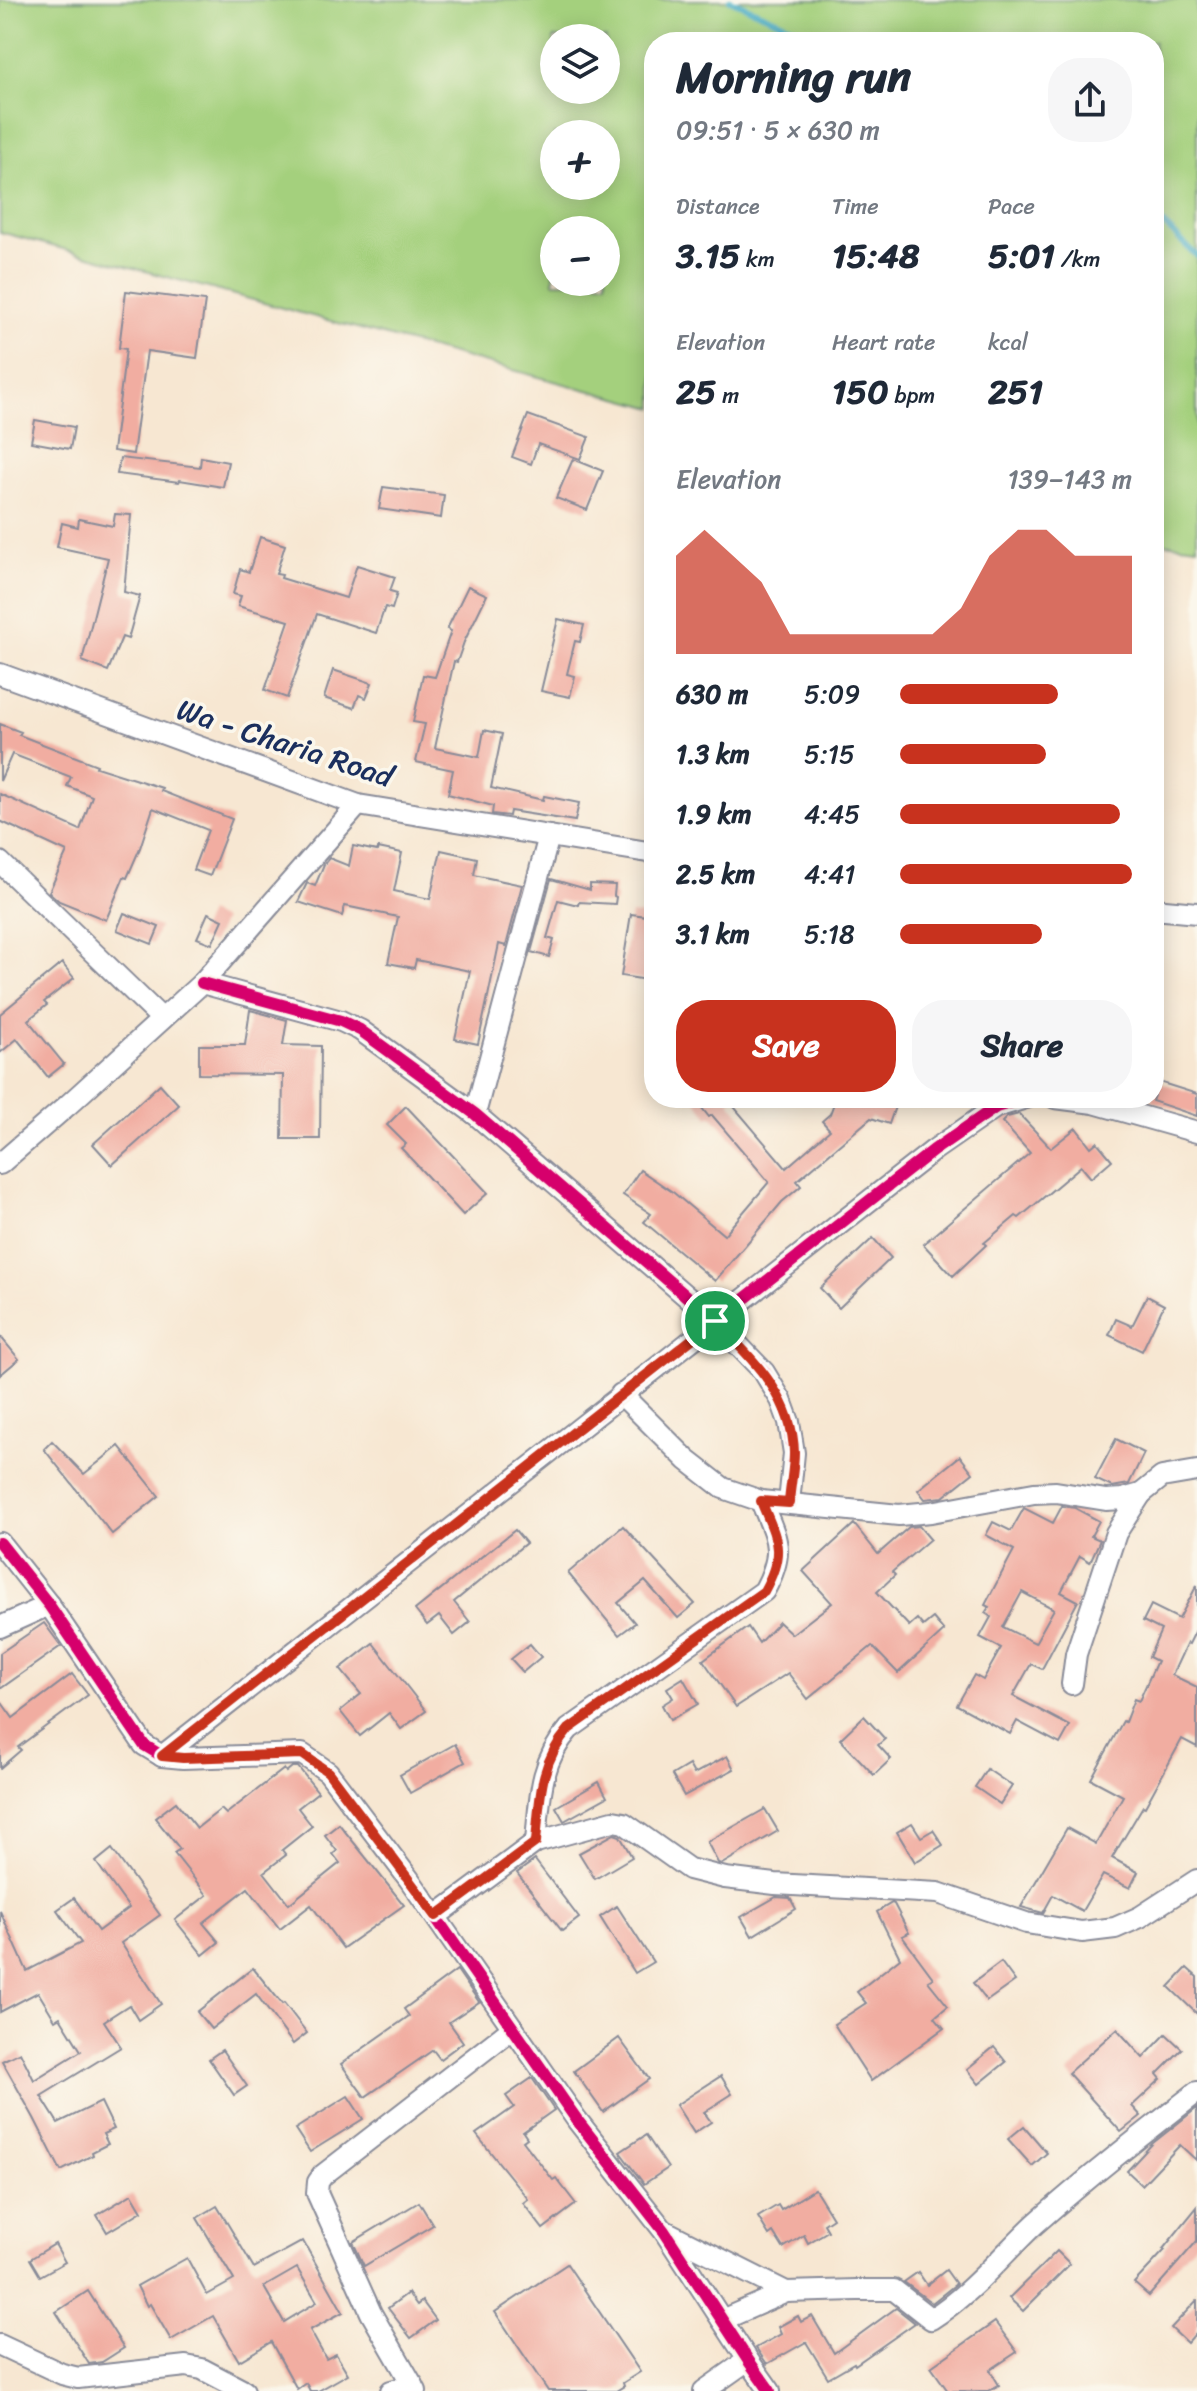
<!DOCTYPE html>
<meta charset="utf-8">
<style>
body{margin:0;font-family:Sriracha,sans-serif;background:#f6f6f7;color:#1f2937;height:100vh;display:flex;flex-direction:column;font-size:30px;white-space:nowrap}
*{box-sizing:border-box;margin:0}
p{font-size:26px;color:#747a83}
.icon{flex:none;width:44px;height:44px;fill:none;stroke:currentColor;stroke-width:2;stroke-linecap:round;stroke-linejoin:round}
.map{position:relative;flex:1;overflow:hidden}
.side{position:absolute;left:644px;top:32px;width:520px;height:1076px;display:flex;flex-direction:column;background:#fff;border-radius:32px;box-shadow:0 4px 20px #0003}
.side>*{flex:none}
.buttons{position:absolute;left:540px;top:24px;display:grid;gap:16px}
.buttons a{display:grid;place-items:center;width:80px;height:80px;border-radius:50%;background:#fff;box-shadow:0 4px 20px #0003;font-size:40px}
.pin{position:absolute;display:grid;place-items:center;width:68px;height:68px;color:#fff;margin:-34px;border:4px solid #fff;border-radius:50%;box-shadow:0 2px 8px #0007}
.round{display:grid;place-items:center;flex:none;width:84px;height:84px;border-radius:32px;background:#f6f6f7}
.summary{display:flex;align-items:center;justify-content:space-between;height:136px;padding:0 32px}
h1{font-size:44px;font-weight:800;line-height:60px}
.stats{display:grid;grid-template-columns:repeat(3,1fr);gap:12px;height:136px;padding:8px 32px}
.stats div{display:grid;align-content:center}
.stats b{font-size:34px;font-weight:800}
.stats small{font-size:22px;font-weight:400}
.stats p{font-size:22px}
.chart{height:224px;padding:16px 32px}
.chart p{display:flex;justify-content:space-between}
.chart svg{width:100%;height:144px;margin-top:8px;fill:#c8321e;opacity:.7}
.cta{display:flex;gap:16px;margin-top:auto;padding:16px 32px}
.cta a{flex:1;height:92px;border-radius:32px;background:#c8321e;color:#fff;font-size:32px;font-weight:800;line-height:92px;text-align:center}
.cta a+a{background:#f6f6f7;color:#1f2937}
ul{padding:0 32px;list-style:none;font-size:26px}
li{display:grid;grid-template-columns:128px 96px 1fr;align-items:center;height:60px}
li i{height:20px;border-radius:10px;background:#c8321e}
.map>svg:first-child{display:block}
</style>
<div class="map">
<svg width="1197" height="2391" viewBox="0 0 1197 2391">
<rect width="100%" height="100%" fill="#fbf7ec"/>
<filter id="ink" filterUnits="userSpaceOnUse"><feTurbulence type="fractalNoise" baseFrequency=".0125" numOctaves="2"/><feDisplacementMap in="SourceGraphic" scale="16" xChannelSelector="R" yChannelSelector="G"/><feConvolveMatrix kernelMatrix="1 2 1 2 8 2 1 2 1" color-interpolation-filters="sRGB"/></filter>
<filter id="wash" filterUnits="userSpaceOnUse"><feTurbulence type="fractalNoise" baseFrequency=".006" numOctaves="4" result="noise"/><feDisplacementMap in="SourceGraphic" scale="32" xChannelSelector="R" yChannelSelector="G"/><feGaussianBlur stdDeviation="1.8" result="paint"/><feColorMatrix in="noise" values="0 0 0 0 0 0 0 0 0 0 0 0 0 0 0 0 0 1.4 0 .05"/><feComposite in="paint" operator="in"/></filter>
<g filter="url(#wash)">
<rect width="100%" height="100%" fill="#f7e7d2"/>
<path fill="#a4d07d" stroke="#60806e" stroke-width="2" fill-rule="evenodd" d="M0 0H1197V547L1154 542V42H654V408L0 232ZM554 38H606V90H554ZM554 134H606V186H554ZM554 230H606V282H554Z"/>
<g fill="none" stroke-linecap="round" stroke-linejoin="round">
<g stroke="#46acc5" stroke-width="6">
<polyline points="730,0 827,42"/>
<polyline points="1154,215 1197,256"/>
</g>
</g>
<g id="blocks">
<g fill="#f1ada1" fill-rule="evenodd">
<polygon points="126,291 205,301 197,358 147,351 133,454 113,451 126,349 119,348"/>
<polygon points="528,415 589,437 580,459 538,444 531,464 512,457"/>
<polygon points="35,420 74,427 70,449 31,442"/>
<polygon points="201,457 228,462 223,487 180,480 179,482 117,474 120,458 200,467"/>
<polygon points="573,459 603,471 587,510 556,498"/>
<polygon points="383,487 444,495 441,518 379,509"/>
<polygon points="115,514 131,515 124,592 140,596 128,639 122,637 108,671 82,661 108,558 57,547 62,523 78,527 79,519 113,526"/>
<polygon points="260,537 285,545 276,574 282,575 281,578 346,598 357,565 395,577 390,591 397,593 392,609 385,607 376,633 317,614 287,698 265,690 289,621 238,606 241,596 233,594 240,569 249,572"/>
<polygon points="468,586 487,595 464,642 457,662 454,661 435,748 479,757 484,730 502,734 491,788 543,800 544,796 579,803 575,821 510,811 509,816 492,814 493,806 448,794 453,770 416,762 425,724 413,722 423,675 435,677 451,631 447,629"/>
<polygon points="558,619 584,625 580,642 575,641 567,674 575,676 570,697 541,691"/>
<polygon points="333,670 372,683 366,698 359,695 354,708 324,698"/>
<polygon points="0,724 21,732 19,735 97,765 96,767 162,788 161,791 232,819 210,876 193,870 208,830 153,808 140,848 127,878 124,877 106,920 59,901 49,892 67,852 0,821 0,794 80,830 92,796 67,786 71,777 12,754 0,781"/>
<polygon points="353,846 377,851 378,848 402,853 394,891 430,899 441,850 477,858 474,875 522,885 506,946 499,944 478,1044 455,1039 470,971 416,960 414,968 388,963 398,917 345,906 342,916 298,902 307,883 315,886 324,864 329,858 349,866"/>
<polygon points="551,879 590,890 590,884 615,885 614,896 616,897 615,904 579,902 578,905 558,900 547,938 554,940 549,957 531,952"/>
<polygon points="124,913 159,927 152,944 117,930"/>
<polygon points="208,913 223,920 212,944 197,938"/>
<polygon points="631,914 654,917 654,935 649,964 654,965 654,981 621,976"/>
<polygon points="62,963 74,978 44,1002 47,1005 28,1020 64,1064 48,1077 17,1039 0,1053 0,1014"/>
<polygon points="250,1010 287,1020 283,1045 321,1046 320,1139 282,1139 283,1075 199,1074 199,1045 245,1045"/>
<polygon points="1159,1082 1197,1094 1197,1116 1152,1101"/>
<polygon points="160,1084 179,1105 112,1165 93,1144"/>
<polygon points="694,1098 733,1098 729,1101 786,1168 830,1130 822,1121 830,1114 836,1098 898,1098 889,1124 871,1118 797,1181 801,1186 782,1202 715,1281 644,1222 651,1214 623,1195 640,1170 674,1193 724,1235 769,1182 712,1115 709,1117"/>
<polygon points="406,1106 488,1193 463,1215 401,1148 406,1144 387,1125"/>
<polygon points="1019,1114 1051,1148 1076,1128 1091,1147 1097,1142 1112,1160 1091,1178 1081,1166 1019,1218 1016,1216 984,1243 986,1245 953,1276 923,1244 1030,1153 1002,1122 1007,1117"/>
<polygon points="873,1238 891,1258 839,1308 820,1288"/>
<polygon points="1147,1296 1164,1305 1142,1351 1109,1335 1116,1319 1132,1326"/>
<polygon points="0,1336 19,1359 0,1375"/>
<polygon points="1116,1439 1144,1453 1129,1484 1112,1487 1095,1479"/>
<polygon points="52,1441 84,1474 119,1446 159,1496 112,1534 44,1449"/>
<polygon points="960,1456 973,1473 943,1497 925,1499 918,1490"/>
<path d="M1062 1506 1075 1508 1099 1521 1091 1536 1100 1540 1090 1562 1080 1556 1061 1592 1078 1601 1042 1669 1031 1664 1013 1696 1070 1726 1060 1744 1017 1721 1010 1734 957 1705 974 1675 983 1680 1001 1648 980 1637 991 1617 985 1613 989 1607 985 1605 1014 1550 986 1535 993 1522 1011 1531 1024 1508 1053 1523ZM1022 1592 1054 1609 1035 1643 1003 1627Z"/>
<polygon points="854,1524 878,1554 909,1527 919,1526 930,1539 892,1572 895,1575 877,1592 909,1626 917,1619 923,1626 933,1618 944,1631 898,1673 872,1646 808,1699 788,1673 736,1707 703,1660 748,1627 759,1643 779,1622 792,1634 832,1603 803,1571"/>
<polygon points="623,1526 695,1604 678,1618 645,1581 618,1603 635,1623 619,1635 568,1573"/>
<polygon points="515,1530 526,1543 454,1602 470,1622 454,1635 439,1616 427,1625 415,1610"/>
<polygon points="1197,1585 1197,1628 1189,1644 1187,1643 1172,1675 1197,1687 1197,1747 1182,1739 1145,1807 1143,1806 1112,1858 1138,1872 1130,1888 1103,1875 1082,1911 1053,1895 1043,1913 1021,1907 1067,1828 1096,1844 1123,1796 1091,1779 1123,1721 1125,1722 1134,1699 1139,1701 1157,1661 1149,1657 1161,1630 1143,1621 1151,1605 1179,1619"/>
<polygon points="44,1623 61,1646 0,1689 0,1653"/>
<polygon points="373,1643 426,1711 401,1729 389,1713 360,1736 340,1711 361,1694 340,1669"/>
<polygon points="530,1644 541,1657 523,1672 511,1659"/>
<polygon points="72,1674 88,1695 18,1747 21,1750 0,1768 0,1700 13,1718"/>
<polygon points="683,1678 698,1704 670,1720 662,1705 673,1698 667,1688"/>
<polygon points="864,1716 885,1739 878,1745 891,1759 874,1775 840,1739"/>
<polygon points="455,1744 465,1762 410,1793 400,1775"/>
<polygon points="727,1756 734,1769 684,1796 672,1775 689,1765 694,1774"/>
<polygon points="292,1767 298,1767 318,1792 298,1808 312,1826 282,1850 286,1855 264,1872 289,1904 340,1863 333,1854 337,1851 325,1835 339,1824 404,1905 343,1948 311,1905 280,1929 248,1888 203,1923 219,1942 203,1955 175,1920 207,1895 174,1853 180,1849 155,1818 176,1802 197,1828 221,1809 226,1814 284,1769 286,1772"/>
<polygon points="987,1769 1012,1786 1000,1804 975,1787"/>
<polygon points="599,1782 607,1797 564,1821 556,1807"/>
<polygon points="765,1809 778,1831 722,1864 718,1863 707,1842"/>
<polygon points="912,1823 921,1837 933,1830 943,1845 915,1862 897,1832"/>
<polygon points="614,1834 620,1836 632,1857 595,1879 579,1853"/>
<polygon points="112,1849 160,1915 121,1943 161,2004 138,2020 129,2005 104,2021 121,2047 41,2096 58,2123 101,2102 114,2129 103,2134 108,2144 92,2152 93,2155 61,2171 34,2118 2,2061 20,2052 34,2080 81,2051 60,2017 55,2020 38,1992 0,2012 0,1911 27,1971 81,1943 57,1910 74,1898 98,1931 129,1908 96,1862"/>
<polygon points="535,1860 579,1918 562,1931 517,1873"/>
<polygon points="776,1897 790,1898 796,1909 752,1936 741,1917"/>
<polygon points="892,1903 894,1904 909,1933 902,1936 933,1978 928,1981 948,2006 935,2017 944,2028 871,2081 834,2024 866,2003 857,1992 900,1958 877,1912"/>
<polygon points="617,1906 653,1962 635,1973 600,1917"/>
<polygon points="1001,1962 1015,1981 987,2001 973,1983"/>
<polygon points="253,1968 282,2004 284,2003 307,2033 293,2044 256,1994 211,2029 197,2012"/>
<polygon points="1187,1968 1197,1977 1197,2014 1169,1987"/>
<polygon points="457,1970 479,2002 449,2022 463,2042 440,2059 433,2050 365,2097 341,2064 409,2016 404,2009"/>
<polygon points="1117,2029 1143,2058 1166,2034 1182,2049 1157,2074 1161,2079 1132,2106 1141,2116 1121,2132 1068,2073"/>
<polygon points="619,2038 649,2079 603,2112 574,2071"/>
<polygon points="994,2047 1006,2062 979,2084 967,2069"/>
<polygon points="222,2050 247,2086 234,2095 209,2059"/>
<polygon points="721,2076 732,2094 704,2112 711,2122 694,2133 676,2105"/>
<polygon points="532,2078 554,2110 523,2132 527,2138 523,2141 553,2180 556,2178 576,2204 543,2229 523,2203 528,2199 476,2134 514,2107 506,2096"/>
<polygon points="348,2096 363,2119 310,2152 295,2129"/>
<polygon points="1197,2108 1197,2161 1180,2145 1142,2185 1127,2171 1153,2143"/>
<polygon points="1024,2126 1047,2153 1032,2166 1008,2139"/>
<polygon points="646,2135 668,2168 644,2184 620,2152"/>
<polygon points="815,2189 833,2218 824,2224 828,2231 808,2243 804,2235 783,2248 773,2232 769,2235 758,2217 778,2205 781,2210"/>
<polygon points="132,2194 142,2211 107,2232 97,2215"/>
<polygon points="419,2202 433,2225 364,2266 353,2242"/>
<path d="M217 2206 254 2268 303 2241 343 2312 310 2330 326 2359 336 2354 348 2374 318 2391H310L306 2383 297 2389 271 2342 239 2361 213 2316 171 2340 150 2304 147 2306 137 2286 187 2258 207 2295 234 2280 197 2218ZM297 2268 317 2302 284 2322 264 2287Z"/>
<polygon points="1197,2207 1197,2241 1149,2296 1134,2283 1165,2250 1163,2249"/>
<polygon points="55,2244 65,2262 40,2276 30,2259"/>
<polygon points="1057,2251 1070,2264 1023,2311 1009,2298"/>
<polygon points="567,2264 640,2372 623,2383 624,2386 616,2391 548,2391 495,2312"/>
<polygon points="946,2270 956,2284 932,2303 904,2282 918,2272 927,2285"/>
<polygon points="88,2291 124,2348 102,2362 89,2364 56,2312"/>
<polygon points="408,2293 417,2305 422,2301 436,2320 411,2338 388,2308"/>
<polygon points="1197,2300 1197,2332 1187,2343 1171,2328"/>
<polygon points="896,2308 915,2323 855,2365 854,2363 828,2378 806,2342 767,2364 756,2348 781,2334 778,2327 798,2316 801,2322 812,2316 834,2353"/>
<polygon points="995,2322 1017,2352 990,2370 999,2385 988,2391 948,2391 931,2367"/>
</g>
</g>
</g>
<g filter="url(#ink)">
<use href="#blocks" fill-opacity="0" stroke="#898b98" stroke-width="2"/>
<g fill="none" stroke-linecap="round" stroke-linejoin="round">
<defs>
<g id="minor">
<polyline points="0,674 358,805 654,853"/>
<polyline points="0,862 162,1019"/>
<polyline points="1154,909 1197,913"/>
<polyline points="202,983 341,1021 360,1030 475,1114 715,1321 764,1372 781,1400 789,1422 794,1453 789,1503"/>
<polyline points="1055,1098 1094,1103 1197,1132"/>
<polyline points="475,1114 549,836"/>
<polyline points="0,1164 68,1105 202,983 358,805"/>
<polyline points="621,1394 687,1460 723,1488 761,1501 899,1515 931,1512 1034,1493 1056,1492 1106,1500 1123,1499 1141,1494 1116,1533 1076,1654 1072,1684"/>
<polyline points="1141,1494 1162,1477 1197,1471"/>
<polyline points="0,1543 49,1605 144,1745 162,1756 183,1758 302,1754 328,1772 409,1879 577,2120 664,2231 748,2360 770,2391"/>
<polyline points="0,1627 49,1605"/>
<polyline points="162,1756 934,1150 996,1107 1026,1098"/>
<path d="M536 1842C540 1799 539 1763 569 1729L764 1591C786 1551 777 1540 761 1501"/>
<polyline points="436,1916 536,1842 613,1821 624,1823 689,1869 725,1878 775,1884 938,1893 1026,1923 1082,1932 1115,1928 1140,1917 1197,1880"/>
<polyline points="665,2231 786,2292"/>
<path d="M722 2320 786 2292 857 2290H894L931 2319C971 2294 1001 2256 1035 2224 1087 2178 1142 2135 1197 2092"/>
<polyline points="0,2345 62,2374 78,2378 186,2366 202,2369 244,2391"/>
<polyline points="391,2391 413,2385"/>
<polyline points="416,2391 371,2313 317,2193 318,2182 323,2175 513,2028"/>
<polyline points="704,2391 748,2360"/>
</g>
</defs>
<use href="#minor" stroke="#898b98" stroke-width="24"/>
<use href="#minor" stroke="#fff" stroke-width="20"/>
<defs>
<g id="cycleway">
<polyline points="202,983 341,1021 360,1030 475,1114 715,1321 764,1372 781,1400 789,1422 794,1453 789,1503"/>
<polyline points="0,1543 49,1605 144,1745 162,1756 183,1758 302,1754 328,1772 409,1879 577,2120 664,2231 748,2360 770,2391"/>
<polyline points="162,1756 934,1150 996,1107 1026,1098"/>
</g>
</defs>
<use href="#cycleway" stroke="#fbf7ec" stroke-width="17"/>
<use href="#cycleway" stroke="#d6006c" stroke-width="12"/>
</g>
</g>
<g fill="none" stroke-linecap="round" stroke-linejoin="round" filter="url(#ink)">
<defs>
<path id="route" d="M715 1321C752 1359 793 1396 794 1453 794 1469 790 1487 789 1503L761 1501C777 1540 786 1551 764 1591L569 1729C539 1763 540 1799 536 1842L436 1916 328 1772 302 1754 183 1758 162 1756Z"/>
</defs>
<use href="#route" stroke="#fff" stroke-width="16"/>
<use href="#route" stroke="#c8321e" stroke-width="10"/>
</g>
<g text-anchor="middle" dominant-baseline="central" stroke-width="7" stroke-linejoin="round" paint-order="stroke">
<g font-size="30" fill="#1b2f5e" stroke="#fbf7ec">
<text transform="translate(285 743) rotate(18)">Wa - Charia Road</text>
</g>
</g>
</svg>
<div class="buttons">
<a><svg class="icon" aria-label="layers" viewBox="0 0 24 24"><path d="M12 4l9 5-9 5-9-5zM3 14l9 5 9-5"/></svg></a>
<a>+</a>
<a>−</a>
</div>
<div class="pin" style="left:715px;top:1321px;background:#1e9e55"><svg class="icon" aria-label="arrive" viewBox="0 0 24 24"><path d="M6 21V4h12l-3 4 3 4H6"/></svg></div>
<section class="side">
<div class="summary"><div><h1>Morning run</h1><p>09:51 · 5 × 630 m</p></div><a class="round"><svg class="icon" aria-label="share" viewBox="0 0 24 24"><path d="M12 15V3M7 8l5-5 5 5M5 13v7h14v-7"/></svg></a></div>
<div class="stats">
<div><p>Distance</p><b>3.15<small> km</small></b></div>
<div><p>Time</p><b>15:48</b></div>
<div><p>Pace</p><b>5:01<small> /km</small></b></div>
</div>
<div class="stats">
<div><p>Elevation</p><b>25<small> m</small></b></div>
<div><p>Heart rate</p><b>150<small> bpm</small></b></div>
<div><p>kcal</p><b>251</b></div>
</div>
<div class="chart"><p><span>Elevation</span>139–143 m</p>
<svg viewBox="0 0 160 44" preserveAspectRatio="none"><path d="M0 44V14L10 6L20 14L30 22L40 38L50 38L60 38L70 38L80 38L90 38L100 30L110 14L120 6L130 6L140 14L150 14L160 14V44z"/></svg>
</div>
<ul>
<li><b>630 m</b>5:09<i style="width:68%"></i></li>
<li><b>1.3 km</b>5:15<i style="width:63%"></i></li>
<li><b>1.9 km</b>4:45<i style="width:95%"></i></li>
<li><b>2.5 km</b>4:41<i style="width:100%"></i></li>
<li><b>3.1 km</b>5:18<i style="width:61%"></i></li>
</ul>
<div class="cta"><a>Save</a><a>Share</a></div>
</section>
</div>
